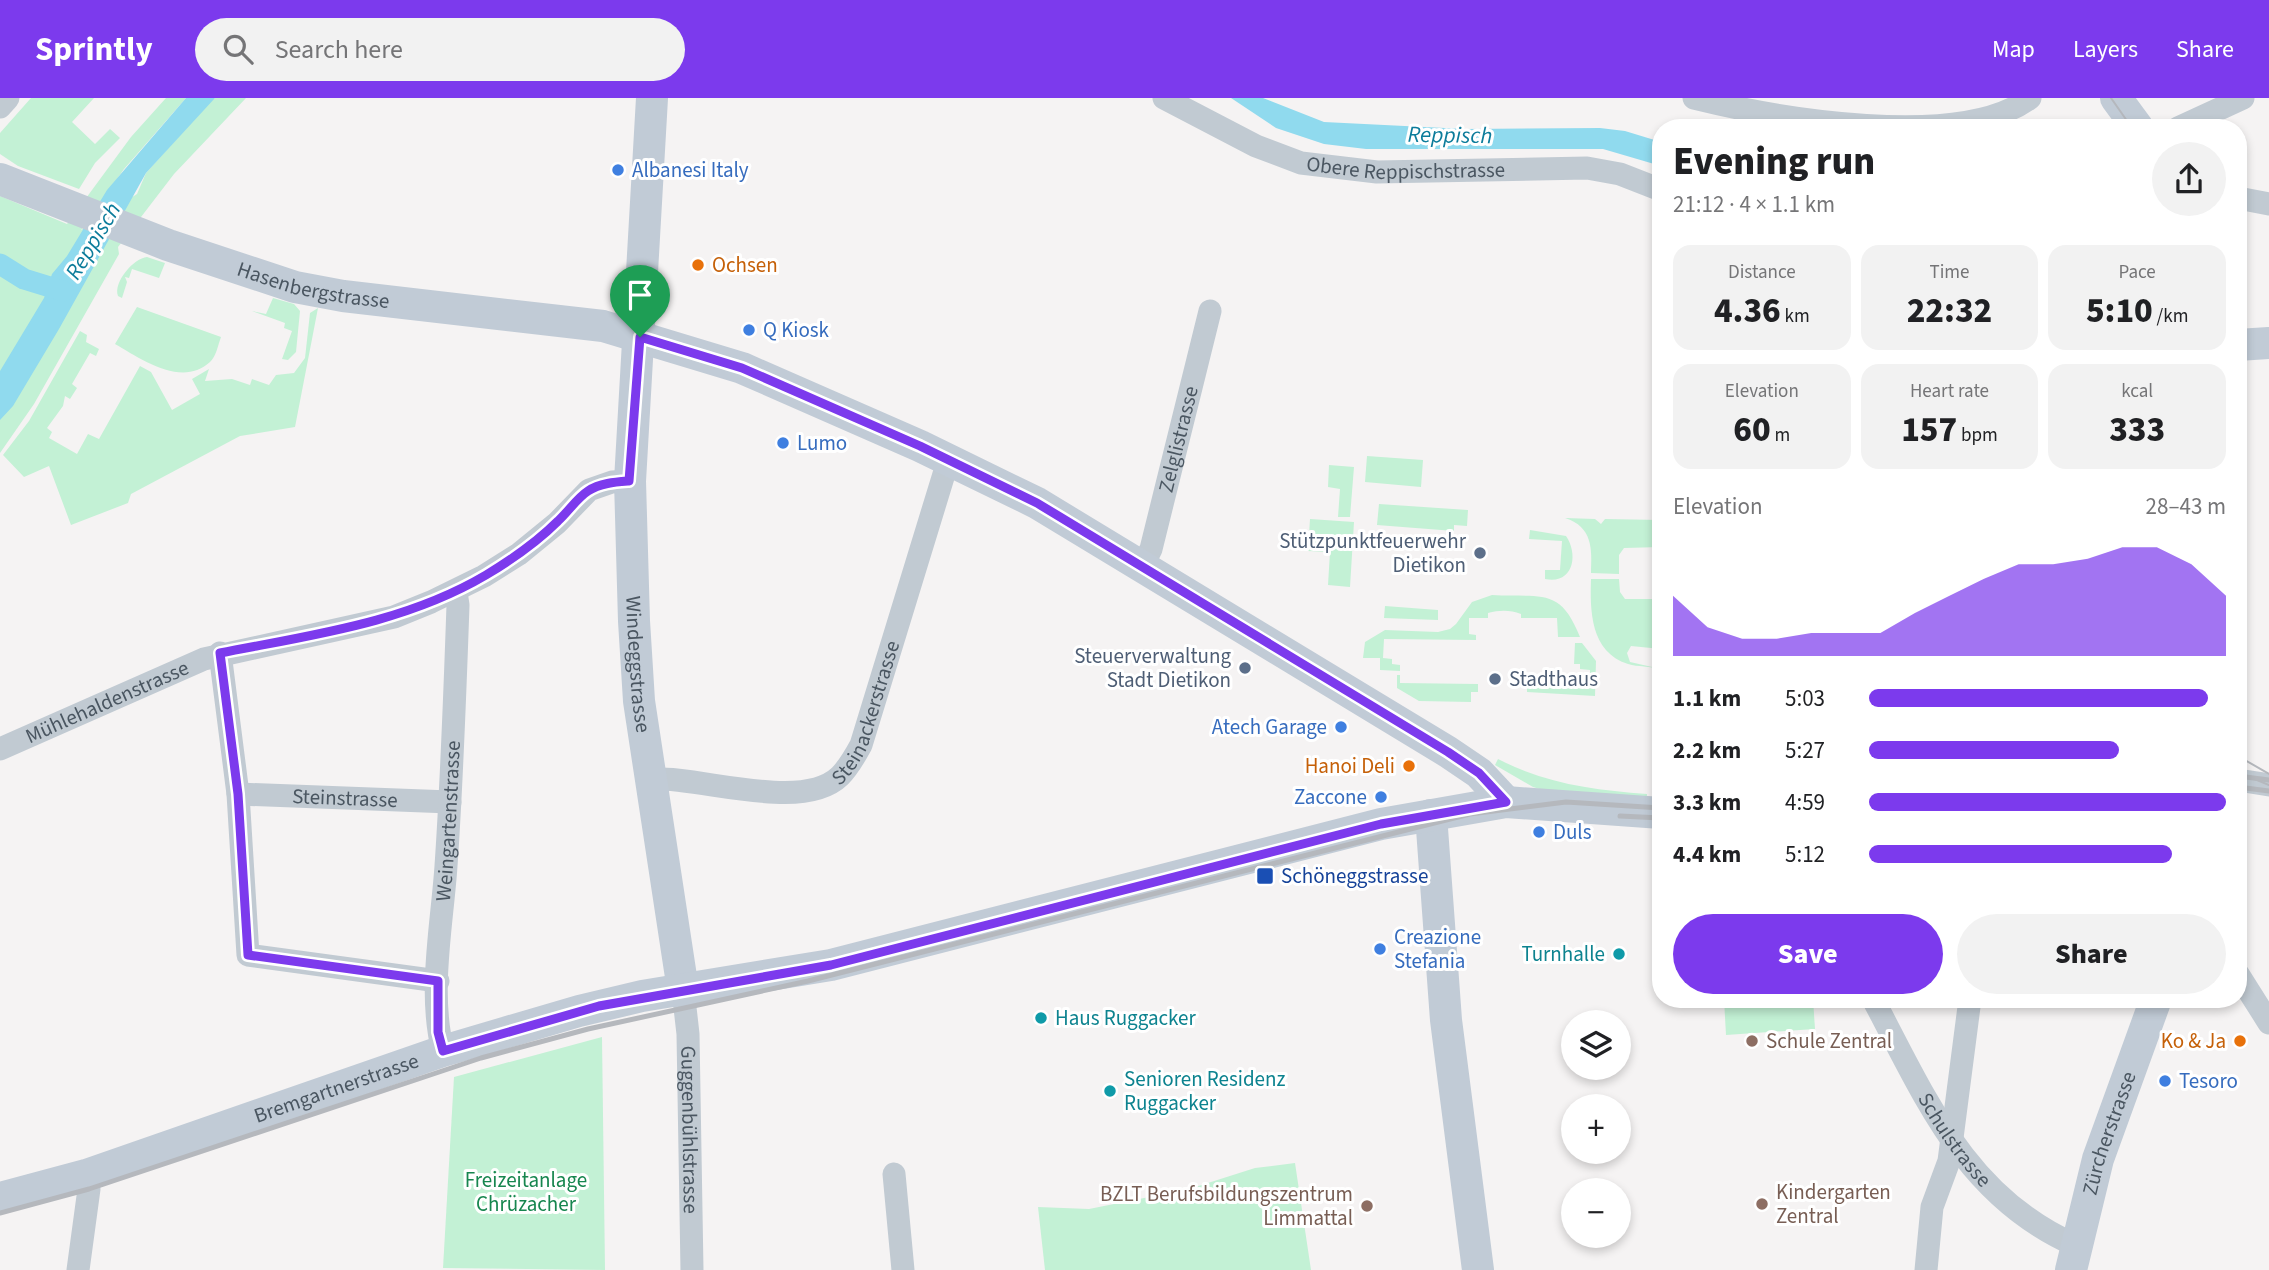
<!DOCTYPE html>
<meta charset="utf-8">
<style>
body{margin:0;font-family:"Source Sans 3",sans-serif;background:#f2f2f2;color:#202124;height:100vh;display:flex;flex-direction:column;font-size:26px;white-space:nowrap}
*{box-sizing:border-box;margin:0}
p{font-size:23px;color:#757577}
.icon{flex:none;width:38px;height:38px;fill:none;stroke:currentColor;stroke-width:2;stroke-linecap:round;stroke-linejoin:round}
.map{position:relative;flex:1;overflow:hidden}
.panel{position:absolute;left:1652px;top:21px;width:595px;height:889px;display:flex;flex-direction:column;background:#fff;border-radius:28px;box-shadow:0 4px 10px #0003}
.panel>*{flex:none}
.controls{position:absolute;left:1561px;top:912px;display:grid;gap:14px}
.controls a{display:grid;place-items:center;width:70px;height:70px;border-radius:50%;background:#fff;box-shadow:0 4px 10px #0003;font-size:35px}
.pin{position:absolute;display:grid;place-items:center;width:60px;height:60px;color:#fff;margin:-72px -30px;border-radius:50% 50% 50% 0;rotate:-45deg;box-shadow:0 0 7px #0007}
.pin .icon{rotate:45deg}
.round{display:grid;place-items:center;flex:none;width:74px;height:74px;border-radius:37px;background:#f2f2f2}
.headline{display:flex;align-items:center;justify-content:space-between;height:119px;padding:0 21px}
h1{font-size:38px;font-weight:800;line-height:52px}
.metrics{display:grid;grid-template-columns:repeat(3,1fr);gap:10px;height:119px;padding:7px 21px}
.metrics div{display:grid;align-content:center;border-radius:18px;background:#f2f2f2;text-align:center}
.metrics b{font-size:35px;font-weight:800}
.metrics small{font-size:19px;font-weight:400}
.metrics p{font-size:19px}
.chart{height:196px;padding:14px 21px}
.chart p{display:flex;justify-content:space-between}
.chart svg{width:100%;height:126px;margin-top:7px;fill:#7c3aed;opacity:.7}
.cta{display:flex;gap:14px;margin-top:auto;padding:14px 21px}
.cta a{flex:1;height:80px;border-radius:42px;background:#7c3aed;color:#fff;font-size:28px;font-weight:800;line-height:80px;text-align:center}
.cta a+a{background:#f2f2f2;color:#202124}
ul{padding:0 21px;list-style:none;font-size:23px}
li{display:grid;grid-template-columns:112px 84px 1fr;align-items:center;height:52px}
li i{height:18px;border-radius:9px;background:#7c3aed}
header{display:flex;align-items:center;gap:42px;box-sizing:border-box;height:98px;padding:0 35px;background:#7c3aed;color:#fff}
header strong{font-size:33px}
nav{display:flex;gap:38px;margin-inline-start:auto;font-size:24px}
.search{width:490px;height:63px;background:#f2f2f2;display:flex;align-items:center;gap:18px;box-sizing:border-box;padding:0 24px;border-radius:38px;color:#757577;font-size:26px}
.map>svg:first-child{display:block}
</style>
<header>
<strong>Sprintly</strong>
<div class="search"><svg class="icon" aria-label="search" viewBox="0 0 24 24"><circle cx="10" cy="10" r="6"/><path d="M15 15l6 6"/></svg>Search here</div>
<nav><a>Map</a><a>Layers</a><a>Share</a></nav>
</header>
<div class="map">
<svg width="2269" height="1172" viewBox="0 0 2269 1172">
<rect width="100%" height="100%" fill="#f5f3f3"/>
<g fill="#c3f1d5">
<polygon points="31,0 94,0 72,24 95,46 110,31 120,40 95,65 79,91 18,68 0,56 0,35"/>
<polygon points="166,0 186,0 124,71 81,132 137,96 146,75 209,5 215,0 246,0 174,76 118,149 119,156 34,306 0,355 0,98 67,126 131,39"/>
<path d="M147 159 165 165 159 180 132 171 129 180 125 179 127 184 122 200 118 198C113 184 134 160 147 159Z"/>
<polygon points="273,200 294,206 300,213 296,254 288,262 282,261 292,233 284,230 285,225 252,213 266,216"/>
<path d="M137 209 221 239C218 247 216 259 210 264 182 290 141 261 115 246Z"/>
<polygon points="318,210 295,329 240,338 131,396 128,405 71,427 49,368 24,379 3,357 29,323 80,233 87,237 86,244 99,251 96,258 90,255 72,286 77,290 70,301 65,298 63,308 47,330 52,334 49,340 77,356 88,336 99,341 140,268 151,274 172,312 200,296 192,281 209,271 205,283 232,281 250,287 252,281 269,287 276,277 294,275 305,260 310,215"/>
<polygon points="1367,358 1423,362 1421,389 1365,384"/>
<polygon points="1329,367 1354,369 1350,419 1338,419 1340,391 1328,389"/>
<polygon points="1379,406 1468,412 1467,428 1454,427 1454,433 1377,427"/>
<path d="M1565 420 1595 421 1601 426 1605 421 1661 422V449L1624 450 1619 457V476L1591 475C1592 451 1593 429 1565 420Z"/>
<polygon points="1310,421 1354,424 1350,489 1328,487 1330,454 1308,453"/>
<path d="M1530 432 1566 438C1579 457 1573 487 1545 481V472H1560L1562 443 1529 441Z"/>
<path d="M1591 481H1619L1620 494 1625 501H1661V551L1631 548 1627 555 1630 564 1661 571C1650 568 1638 569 1628 566 1590 554 1590 512 1591 481Z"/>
<path d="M1492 497C1541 500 1560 488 1580 539H1558L1557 520H1521V516C1510 512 1500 512 1488 515V520H1469V536L1476 537V542L1384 541 1383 560 1392 561V566L1400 567V573L1380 572V560H1363L1365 544 1385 532 1438 534 1450 531 1456 526 1472 504Z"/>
<polygon points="1385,508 1438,512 1438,522 1384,520"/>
<polygon points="1575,545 1582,545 1596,563 1595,598 1527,594 1527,588 1590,588 1590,572 1580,571 1580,566 1574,566"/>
<polygon points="1397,577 1400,577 1400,585 1478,586 1478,594 1471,594 1471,604 1419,603 1397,590"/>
<path d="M1498 661C1546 686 1593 692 1647 696V702L1549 694 1533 689 1495 667Z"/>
<polygon points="1724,901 1813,901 1815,931 1726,937"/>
<polygon points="602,939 605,1172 443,1170 454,979"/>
<polygon points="1295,1065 1311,1172 1045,1172 1038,1109 1089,1111 1189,1091 1255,1070"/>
</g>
<g fill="#90daee">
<polygon points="186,0 215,0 146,75 59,231 13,308 0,322 0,273 44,200 52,176 67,158 107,92"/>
<polygon points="1231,0 1263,0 1324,24 1465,31 1600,30 1625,33 1661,44 1661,68 1603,51 1366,51 1324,46 1276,30"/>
</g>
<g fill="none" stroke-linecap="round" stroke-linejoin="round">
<polyline stroke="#90daee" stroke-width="21" points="0,166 24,181 63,193"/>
<g stroke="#c1cad2" stroke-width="23">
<path id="s1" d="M1164 0 1256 48 1301 65 1377 74 1587 70 1620 76 1661 92"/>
<path d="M1694 0C1775 20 1960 53 2030 0"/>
<polyline points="0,9 8,0"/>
<polyline points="2178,30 2243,0"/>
<polyline points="2238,100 2269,106"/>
<path id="s2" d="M1143 467 1151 451 1210 213"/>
<polyline points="220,555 238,696 248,857 438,883"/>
<path id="s3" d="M0 651 204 561 394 519 431 504 484 478 519 456 557 425 589 392 612 384 630 383"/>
<path id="s4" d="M650 681C700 678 802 715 840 678 849 669 855 658 861 647L948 363"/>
<polyline points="2238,682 2269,687"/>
<path id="s5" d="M238 696 450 704"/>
<polyline points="2238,876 2269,925"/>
<path id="s6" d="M683 892 688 936 692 1172"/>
<path id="s7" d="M1873 901C1926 1001 1966 1099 2075 1147"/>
<path id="s8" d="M443 953C428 895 442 827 446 768 452 681 455 594 458 507L456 494"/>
<polyline points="894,1076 903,1172"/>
<polyline points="78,1172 89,1091 86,1077"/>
<polyline points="1926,1172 1932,1109 1949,1063 1970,901"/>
</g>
<g stroke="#c1cbd6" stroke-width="32">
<path id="s9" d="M652 0 630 383 634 523 639 603 683 892"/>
<polyline points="2116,0 2138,30"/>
<path id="s10" d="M0 81 168 147 295 189 343 198 603 228 742 270 920 348 1037 405 1448 654 1479 675 1506 704"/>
<polyline points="2238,247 2269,245"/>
<polyline points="1431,717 1446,922 1478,1172"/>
<path id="s11" d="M0 1100 86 1077 443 953 579 913 642 898 831 867 1381 726 1506 704 1661 715"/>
<path id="s12" d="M2071 1172 2098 1061 2156 901"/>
</g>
<g stroke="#b5b8bd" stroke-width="2">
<polyline points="2111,0 2132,30"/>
<polyline points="2238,658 2269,676"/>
<polyline points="2238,674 2269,687"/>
</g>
<g stroke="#b5b8bd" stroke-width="5">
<polyline points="2238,678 2269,682"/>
<polyline points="2238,689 2269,693"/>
<polyline points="1620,718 1661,720"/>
<polyline points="0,1115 89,1091 481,960 588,931 808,883 1470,716 1566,704 1661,710"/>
</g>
</g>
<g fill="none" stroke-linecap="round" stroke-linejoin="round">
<defs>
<path id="route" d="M640 239 742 270 920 348 1037 405 1448 654 1479 675 1506 704 1381 726 831 867 599 908 443 953 438 934V883L248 857 238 696 220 555C311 537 405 525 486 477 511 462 537 444 558 423 568 414 577 400 588 393 600 385 616 384 629 383Z"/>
</defs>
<use href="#route" stroke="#fff" stroke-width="14"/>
<use href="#route" stroke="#7c3aed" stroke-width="9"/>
</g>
<g fill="#3f7fe0" stroke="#fff" stroke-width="2.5">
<circle cx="618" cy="72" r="7"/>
<circle cx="749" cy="232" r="7"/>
<circle cx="783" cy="345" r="7"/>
<circle cx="1341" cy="629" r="7"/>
<circle cx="1381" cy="699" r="7"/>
<circle cx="1539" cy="734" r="7"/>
<circle cx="1380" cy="851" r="7"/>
<circle cx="2165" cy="983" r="7"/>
</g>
<g fill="#e8710a" stroke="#fff" stroke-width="2.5">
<circle cx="698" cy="167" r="7"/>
<circle cx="1409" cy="668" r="7"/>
<circle cx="2240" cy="943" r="7"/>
</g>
<g fill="#5c6f8a" stroke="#fff" stroke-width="2.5">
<circle cx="1480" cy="455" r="7"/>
<circle cx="1245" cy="570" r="7"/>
<circle cx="1495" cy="581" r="7"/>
</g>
<rect fill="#1a4fb4" stroke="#fff" stroke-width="2.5" x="1256" y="769" width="18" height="18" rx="3.5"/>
<g fill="#0f9aa8" stroke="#fff" stroke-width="2.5">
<circle cx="1619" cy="856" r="7"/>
<circle cx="1041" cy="920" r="7"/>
<circle cx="1110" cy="993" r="7"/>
</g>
<g fill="#8d6e63" stroke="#fff" stroke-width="2.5">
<circle cx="1752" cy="943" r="7"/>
<circle cx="1762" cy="1106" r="7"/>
<circle cx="1367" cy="1108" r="7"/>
</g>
<g text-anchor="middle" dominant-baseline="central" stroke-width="6" stroke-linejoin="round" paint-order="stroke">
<g font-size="21" fill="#4a5661" stroke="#fff">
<text stroke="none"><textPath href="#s1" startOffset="257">Obere Reppischstrasse</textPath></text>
<text stroke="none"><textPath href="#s10" startOffset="332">Hasenbergstrasse</textPath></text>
<text stroke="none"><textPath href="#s2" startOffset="131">Zelglistrasse</textPath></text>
<text stroke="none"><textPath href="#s9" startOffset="567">Windeggstrasse</textPath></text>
<text stroke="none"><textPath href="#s3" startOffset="117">Mühlehaldenstrasse</textPath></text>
<text stroke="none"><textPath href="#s4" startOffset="264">Steinackerstrasse</textPath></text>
<text stroke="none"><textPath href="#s5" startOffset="107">Steinstrasse</textPath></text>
<text stroke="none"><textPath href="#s8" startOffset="231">Weingartenstrasse</textPath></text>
<text stroke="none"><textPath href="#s11" startOffset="354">Bremgartnerstrasse</textPath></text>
<text stroke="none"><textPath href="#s6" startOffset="140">Guggenbühlstrasse</textPath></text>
<text stroke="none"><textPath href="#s12" startOffset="142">Zürcherstrasse</textPath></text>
<text stroke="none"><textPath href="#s7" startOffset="163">Schulstrasse</textPath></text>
</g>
<g font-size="21" fill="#366cbe" stroke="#fff" text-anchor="start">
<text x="632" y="72">Albanesi Italy</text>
<text x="763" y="232">Q Kiosk</text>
<text x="797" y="345">Lumo</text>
<text x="1327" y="629" text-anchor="end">Atech Garage</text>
<text x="1367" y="699" text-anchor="end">Zaccone</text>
<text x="1553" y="734">Duls</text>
<text x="1394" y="839">Creazione<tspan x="1394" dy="24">Stefania</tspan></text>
<text x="2179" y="983">Tesoro</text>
</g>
<g font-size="21" fill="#c56008" stroke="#fff" text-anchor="end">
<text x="712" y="167" text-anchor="start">Ochsen</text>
<text x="1395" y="668">Hanoi Deli</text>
<text x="2226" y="943">Ko &amp; Ja</text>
</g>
<g font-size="21" fill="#4e5e75" stroke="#fff" text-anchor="end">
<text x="1466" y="443">Stützpunktfeuerwehr<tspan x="1466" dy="24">Dietikon</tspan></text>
<text x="1231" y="558">Steuerverwaltung<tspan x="1231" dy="24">Stadt Dietikon</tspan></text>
<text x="1509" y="581" text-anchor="start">Stadthaus</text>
</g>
<g font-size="21" fill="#164399" stroke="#fff" text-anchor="start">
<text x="1281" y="778">Schöneggstrasse</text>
</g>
<g font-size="21" fill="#0d838f" stroke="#fff" text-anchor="start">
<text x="1605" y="856" text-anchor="end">Turnhalle</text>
<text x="1055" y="920">Haus Ruggacker</text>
<text x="1124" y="981">Senioren Residenz<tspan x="1124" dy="24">Ruggacker</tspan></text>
</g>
<g font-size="21" fill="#785e54" stroke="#fff" text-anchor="start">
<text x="1766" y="943">Schule Zentral</text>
<text x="1776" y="1094">Kindergarten<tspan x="1776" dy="24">Zentral</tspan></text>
<text x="1353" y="1096" text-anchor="end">BZLT Berufsbildungszentrum<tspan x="1353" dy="24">Limmattal</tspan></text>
</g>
<g font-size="21" fill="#17864f" stroke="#fff">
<text x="526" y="1082">Freizeitanlage<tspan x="526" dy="24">Chrüzacher</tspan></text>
</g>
<g font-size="23" font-style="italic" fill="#0c7c9b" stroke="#fff">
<text transform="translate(1450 37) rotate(1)">Reppisch</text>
<text transform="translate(93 143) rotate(-59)">Reppisch</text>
</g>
</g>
</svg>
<div class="controls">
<a><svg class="icon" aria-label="layers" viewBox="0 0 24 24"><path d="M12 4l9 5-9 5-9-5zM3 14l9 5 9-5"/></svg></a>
<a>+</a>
<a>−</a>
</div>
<div class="pin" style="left:640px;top:239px;background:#1e9e55"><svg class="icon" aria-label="arrive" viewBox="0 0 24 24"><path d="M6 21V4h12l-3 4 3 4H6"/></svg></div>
<section class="panel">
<div class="headline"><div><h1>Evening run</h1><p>21:12 · 4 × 1.1 km</p></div><a class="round"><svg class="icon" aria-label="share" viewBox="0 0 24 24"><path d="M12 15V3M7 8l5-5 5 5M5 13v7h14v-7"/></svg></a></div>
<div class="metrics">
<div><p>Distance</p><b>4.36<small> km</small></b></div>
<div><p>Time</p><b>22:32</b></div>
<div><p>Pace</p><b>5:10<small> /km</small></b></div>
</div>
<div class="metrics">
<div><p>Elevation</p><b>60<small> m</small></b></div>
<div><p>Heart rate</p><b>157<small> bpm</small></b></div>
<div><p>kcal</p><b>333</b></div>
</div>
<div class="chart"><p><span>Elevation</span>28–43 m</p>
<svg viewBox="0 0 160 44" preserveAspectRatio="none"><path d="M0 44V23L10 34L20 38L30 38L40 36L50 36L60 36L70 29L80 23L90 17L100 12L110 12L120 10L130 6L140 6L150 12L160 23V44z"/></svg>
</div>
<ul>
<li><b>1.1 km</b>5:03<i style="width:95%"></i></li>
<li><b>2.2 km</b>5:27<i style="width:70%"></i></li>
<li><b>3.3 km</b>4:59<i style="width:100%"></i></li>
<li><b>4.4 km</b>5:12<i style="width:85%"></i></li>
</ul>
<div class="cta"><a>Save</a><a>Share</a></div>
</section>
</div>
